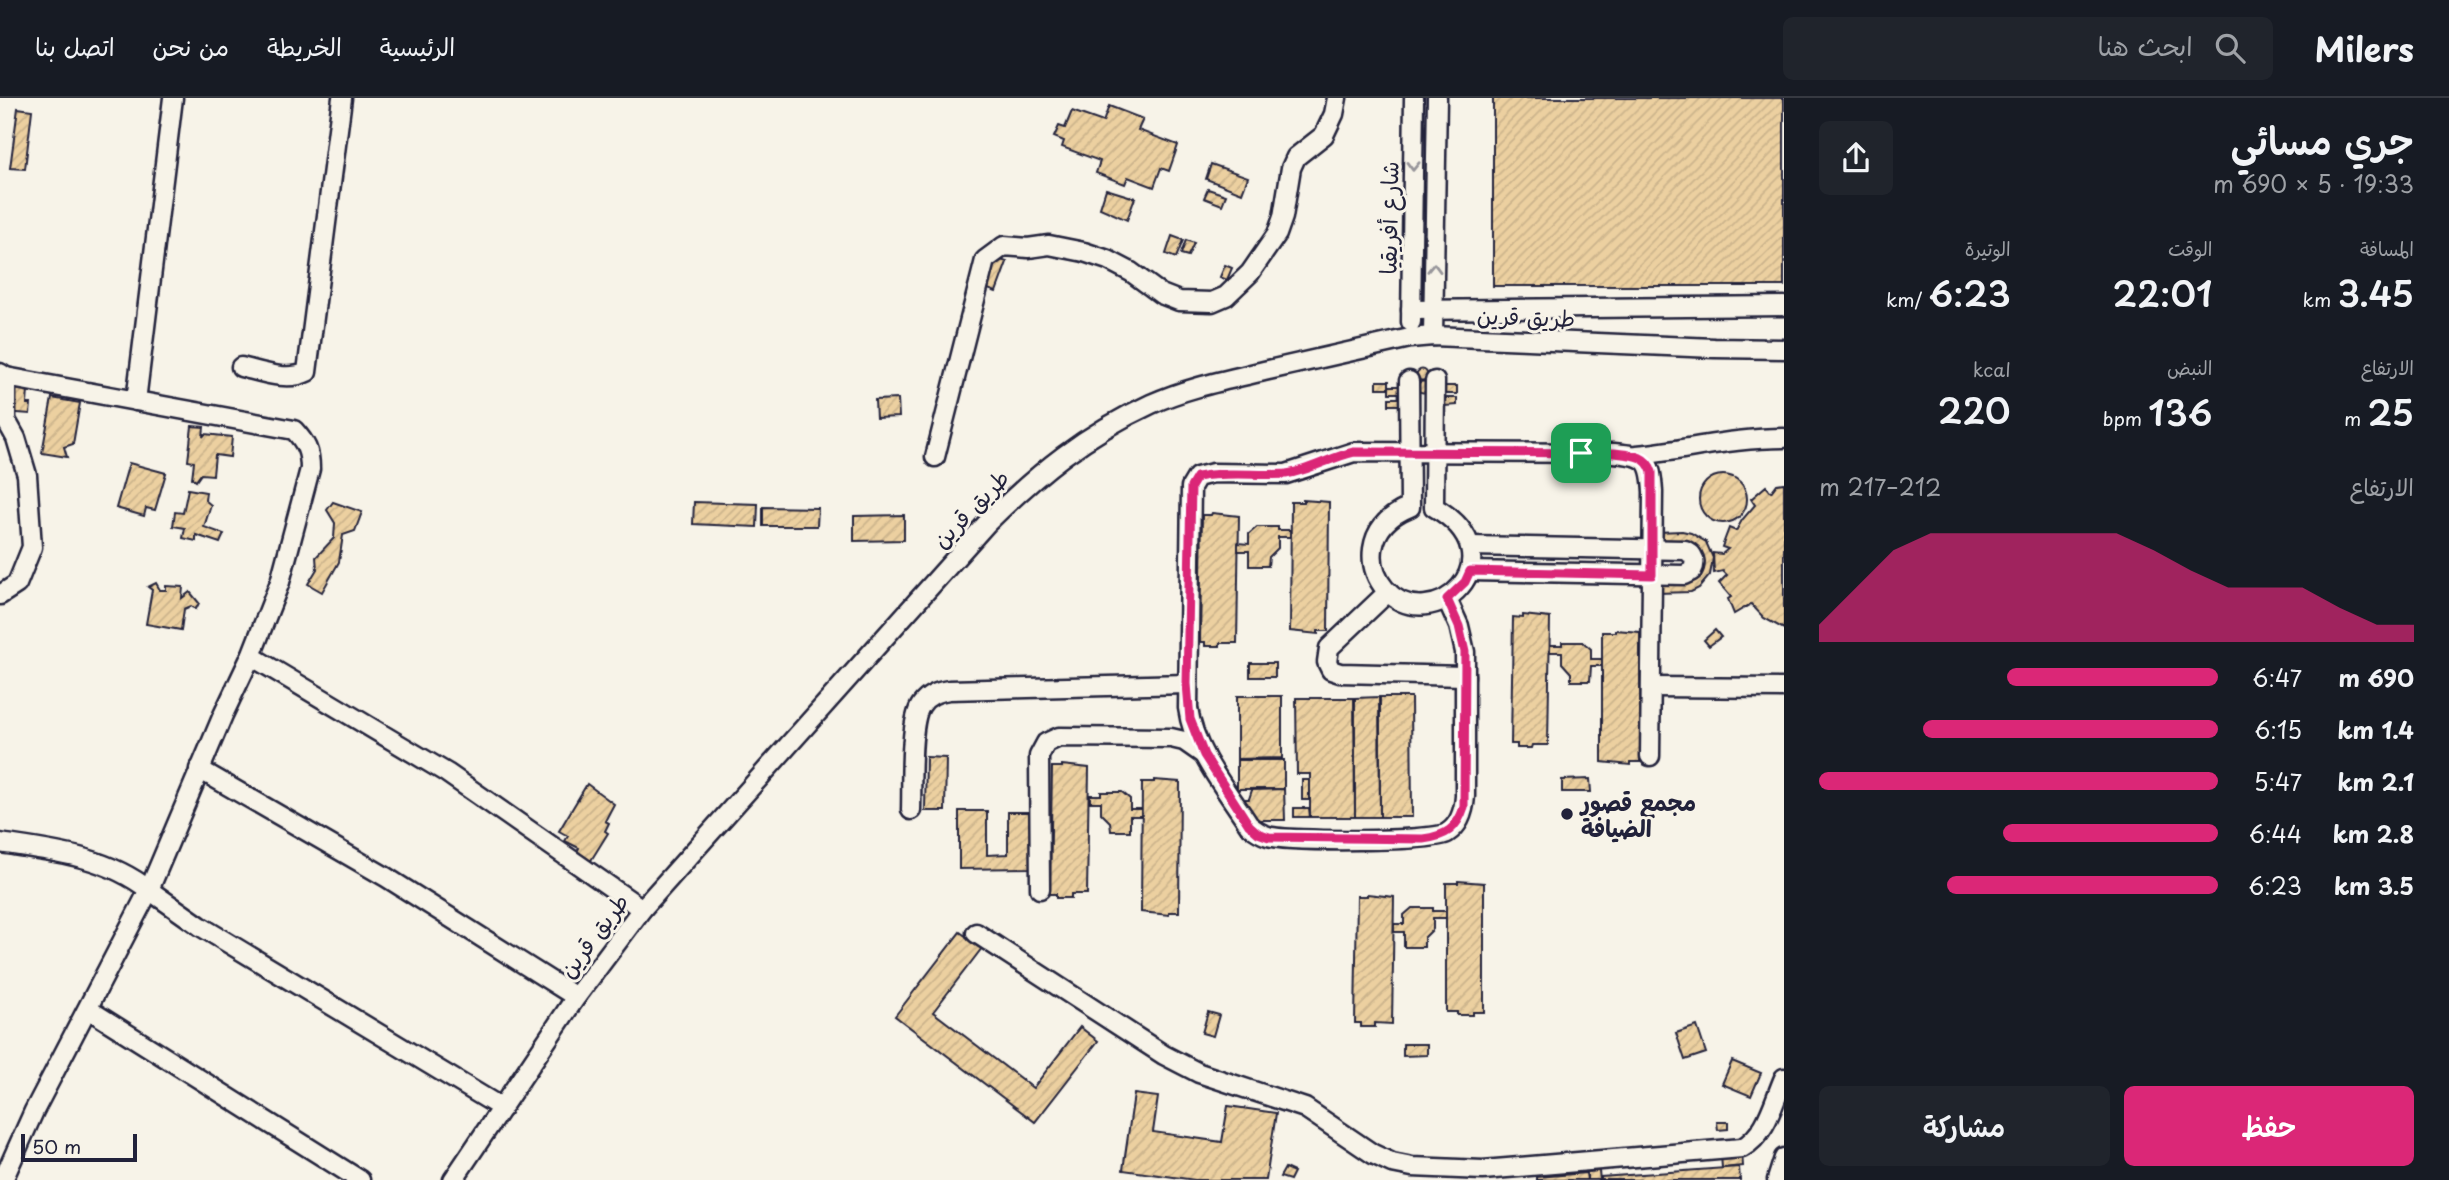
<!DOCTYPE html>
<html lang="ar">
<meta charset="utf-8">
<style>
body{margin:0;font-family:"Playpen Sans","Playpen Sans Arabic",sans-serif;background:#20242c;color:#f1f3f6;direction:rtl;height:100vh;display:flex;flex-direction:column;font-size:26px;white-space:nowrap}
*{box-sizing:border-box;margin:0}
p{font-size:23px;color:#9ea1a6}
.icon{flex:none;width:38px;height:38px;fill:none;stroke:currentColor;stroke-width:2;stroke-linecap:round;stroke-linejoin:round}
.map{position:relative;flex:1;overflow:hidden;direction:ltr}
.side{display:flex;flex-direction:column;background:#171b24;width:665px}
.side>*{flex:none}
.scale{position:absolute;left:21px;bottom:18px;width:116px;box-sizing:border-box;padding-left:7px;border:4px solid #22223b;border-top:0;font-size:19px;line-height:24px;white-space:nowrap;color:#22223b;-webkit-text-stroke:5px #f7f3e8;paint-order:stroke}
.pin{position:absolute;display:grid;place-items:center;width:60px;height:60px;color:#fff;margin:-30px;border-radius:14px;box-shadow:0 4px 10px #0006}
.round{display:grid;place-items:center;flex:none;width:74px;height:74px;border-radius:10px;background:#20242c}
.headline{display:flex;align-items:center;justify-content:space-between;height:119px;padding:0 35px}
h1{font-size:38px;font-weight:600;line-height:52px}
.figures{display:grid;grid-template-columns:repeat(3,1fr);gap:10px;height:119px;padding:7px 35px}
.figures div{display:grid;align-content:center}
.figures b{font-size:35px;font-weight:600}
.figures small{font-size:19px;font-weight:400}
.figures p{font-size:19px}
.chart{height:196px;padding:14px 35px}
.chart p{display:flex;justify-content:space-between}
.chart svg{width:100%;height:126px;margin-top:7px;fill:#db2777;opacity:.7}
.action{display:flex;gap:14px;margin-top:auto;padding:14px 35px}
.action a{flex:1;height:80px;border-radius:10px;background:#db2777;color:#fff;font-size:28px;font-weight:600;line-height:80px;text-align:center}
.action a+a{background:#20242c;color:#f1f3f6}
ul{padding:0 35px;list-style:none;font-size:23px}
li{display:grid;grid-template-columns:112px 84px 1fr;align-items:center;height:52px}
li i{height:18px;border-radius:9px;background:#db2777}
header{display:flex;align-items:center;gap:42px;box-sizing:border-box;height:98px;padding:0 35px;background:#171b24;border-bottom:2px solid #363941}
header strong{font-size:33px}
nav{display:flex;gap:38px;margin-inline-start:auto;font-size:24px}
.search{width:490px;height:63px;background:#20242c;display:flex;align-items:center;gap:18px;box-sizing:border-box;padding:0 24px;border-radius:10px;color:#9ea1a6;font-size:26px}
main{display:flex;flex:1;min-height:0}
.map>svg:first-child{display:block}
</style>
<header>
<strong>Milers</strong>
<div class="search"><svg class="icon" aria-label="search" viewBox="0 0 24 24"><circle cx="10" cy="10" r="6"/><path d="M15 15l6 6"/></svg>ابحث هنا</div>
<nav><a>الرئيسية</a><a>الخريطة</a><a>من نحن</a><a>اتصل بنا</a></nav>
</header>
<main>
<section class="side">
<div class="headline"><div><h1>جري مسائي</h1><p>19:33 · 5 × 690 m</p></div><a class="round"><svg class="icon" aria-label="share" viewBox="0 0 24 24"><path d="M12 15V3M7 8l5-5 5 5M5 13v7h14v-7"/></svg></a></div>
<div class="figures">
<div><p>المسافة</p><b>3.45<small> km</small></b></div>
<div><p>الوقت</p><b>22:01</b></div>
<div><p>الوتيرة</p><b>6:23<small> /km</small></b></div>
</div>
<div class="figures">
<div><p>الارتفاع</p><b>25<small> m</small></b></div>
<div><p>النبض</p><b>136<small> bpm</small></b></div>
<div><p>kcal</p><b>220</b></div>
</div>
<div class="chart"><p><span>الارتفاع</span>212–217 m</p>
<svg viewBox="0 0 160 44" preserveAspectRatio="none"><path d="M0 44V38L10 25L20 12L30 6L40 6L50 6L60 6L70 6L80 6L90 12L100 19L110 25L120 25L130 25L140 32L150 38L160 38V44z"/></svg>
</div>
<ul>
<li><b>690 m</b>6:47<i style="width:53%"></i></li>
<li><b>1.4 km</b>6:15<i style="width:74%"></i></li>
<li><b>2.1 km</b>5:47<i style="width:100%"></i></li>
<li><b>2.8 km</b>6:44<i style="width:54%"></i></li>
<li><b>3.5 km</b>6:23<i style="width:68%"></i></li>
</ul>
<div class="action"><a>حفظ</a><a>مشاركة</a></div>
</section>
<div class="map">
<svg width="1784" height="1082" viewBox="0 0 1784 1082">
<defs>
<pattern id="building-hatch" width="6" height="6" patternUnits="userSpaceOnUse" patternTransform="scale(1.75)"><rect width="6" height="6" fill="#ecd0a0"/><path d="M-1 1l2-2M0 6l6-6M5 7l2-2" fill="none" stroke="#cab28b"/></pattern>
</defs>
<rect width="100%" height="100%" fill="#f7f3e8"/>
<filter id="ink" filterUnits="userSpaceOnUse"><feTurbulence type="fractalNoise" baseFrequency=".0143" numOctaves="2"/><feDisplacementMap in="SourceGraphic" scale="14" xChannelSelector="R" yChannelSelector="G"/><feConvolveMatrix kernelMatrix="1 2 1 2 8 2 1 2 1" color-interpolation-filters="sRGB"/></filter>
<g filter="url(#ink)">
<g fill="url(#building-hatch)" stroke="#22223b" stroke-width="2">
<rect x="1493" y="0" width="291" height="188"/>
<polygon points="1109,8 1143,21 1138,32 1178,47 1169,73 1161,70 1154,89 1128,79 1125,86 1096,75 1100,63 1062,49 1064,43 1054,39 1059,28 1065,30 1072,13 1103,24"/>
<polygon points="18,10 32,12 25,71 10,70"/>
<polygon points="1211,66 1248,79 1242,95 1206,81"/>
<polygon points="1106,91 1135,100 1127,122 1100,110"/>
<polygon points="1208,91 1226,97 1222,107 1204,100"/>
<polygon points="1172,138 1183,142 1176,160 1166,156"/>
<polygon points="1186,142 1194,145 1188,158 1181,156"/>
<polygon points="995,160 1007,164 996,194 985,190"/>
<polygon points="1225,167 1232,170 1227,182 1220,179"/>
<circle cx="1422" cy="277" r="5.5"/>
<rect x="1377" y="283" width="12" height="7"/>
<circle cx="1423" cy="289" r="5.5"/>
<rect x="1389" y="288" width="12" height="7"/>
<rect x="1445" y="288" width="12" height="8"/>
<polygon points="8,290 28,292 27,306 31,306 30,316 5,314"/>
<polygon points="52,300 80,305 73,346 64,349 67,359 42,355"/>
<rect x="1389" y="300" width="12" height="7"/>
<polygon points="1445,300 1457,300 1457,307 1445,308"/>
<polygon points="898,301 899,319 876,320 875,302"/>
<polygon points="192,328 204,329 203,339 205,336 232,339 230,359 215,357 213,377 201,376 196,383 192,380 194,364 188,363"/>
<polygon points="129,365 166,375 155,412 146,410 144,418 116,410"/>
<circle cx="1723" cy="401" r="24"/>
<polygon points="1784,385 1784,531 1764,520 1751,506 1734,516 1728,501 1731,499 1719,485 1727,477 1723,473 1714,475 1713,455 1722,456 1728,451 1722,449 1729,430 1736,433 1742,422 1755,407 1751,401 1766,388 1771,394 1777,386"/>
<polygon points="188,391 206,394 205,402 211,407 204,429 224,436 220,445 196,437 196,443 183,440 185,430 173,428 175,414 183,415"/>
<polygon points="1303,402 1329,404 1328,533 1318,533 1318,536 1290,533 1291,404 1303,404"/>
<polygon points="333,404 362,414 355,433 343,437 339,464 322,494 308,486 317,471 316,459 334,440 335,425 327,412"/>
<polygon points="694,404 758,406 757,429 693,426"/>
<polygon points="763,409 818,410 817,428 763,428"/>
<polygon points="1212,415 1239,418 1237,545 1220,545 1220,548 1205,548 1205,544 1200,544 1202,417 1211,417"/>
<polygon points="904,417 904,442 854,443 854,418"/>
<polygon points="1257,429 1278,429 1278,432 1290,432 1290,439 1278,439 1278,450 1269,459 1268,468 1249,468 1249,453 1238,453 1238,445 1249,446 1249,436"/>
<polygon points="1682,433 1691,435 1706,444 1713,460 1710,477 1699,490 1691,494 1657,495 1658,485 1703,461 1698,451 1688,444 1657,443 1657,434"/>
<polygon points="156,485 160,492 166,492 166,488 183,489 182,500 190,494 199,505 196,511 191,508 184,511 181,532 146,526 152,492 148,489"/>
<polygon points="1523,517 1550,520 1548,647 1532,647 1531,650 1517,650 1517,646 1511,646 1513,519 1523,520"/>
<polygon points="1615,532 1640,534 1640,664 1630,664 1630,667 1602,664 1602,534 1615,534"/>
<polygon points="1715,532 1721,539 1709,548 1704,542"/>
<polygon points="1562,544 1583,544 1591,551 1591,561 1602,561 1602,568 1591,568 1590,583 1571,583 1571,575 1562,565 1562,554 1550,554 1550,547 1562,547"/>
<rect x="1250" y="565" width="25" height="14"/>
<polygon points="1237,598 1282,598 1282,660 1237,661"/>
<polygon points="1379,599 1380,719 1355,719 1355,600"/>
<polygon points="1380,599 1411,599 1412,719 1380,719"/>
<polygon points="1296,600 1354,600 1355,719 1310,719 1310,676 1297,676"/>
<polygon points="926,659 946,660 945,713 925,713"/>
<rect x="1237" y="662" width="47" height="29"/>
<polygon points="1062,667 1089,670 1087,796 1071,796 1071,800 1056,800 1056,796 1050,796 1052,669 1062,669"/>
<polygon points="1590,681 1591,694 1562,694 1562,682"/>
<polygon points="1154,682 1180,684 1179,814 1169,814 1169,817 1141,814 1142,684 1154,684"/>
<rect x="1302" y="682" width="7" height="20"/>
<polygon points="587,686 614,706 605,723 609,725 605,733 608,735 590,764 576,756 579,750 565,743 568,738 559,733"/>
<polygon points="1284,691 1285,722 1252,722 1241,701 1249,701 1252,692"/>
<polygon points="1101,694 1122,694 1130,701 1130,711 1141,711 1141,718 1130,718 1130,733 1111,733 1110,724 1101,715 1101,704 1090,704 1090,697 1101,697"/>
<polygon points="1294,710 1309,710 1310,719 1294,719"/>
<polygon points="959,713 987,713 987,757 1008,756 1008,714 1031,714 1031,770 959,771"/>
<polygon points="1458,783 1484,785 1484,914 1473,914 1473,917 1457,917 1457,914 1446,914 1446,785 1458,785"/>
<polygon points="1367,796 1394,799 1392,926 1375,925 1375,929 1361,929 1361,925 1355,925 1357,798 1367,798"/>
<polygon points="1412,810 1433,810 1433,813 1446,813 1446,820 1433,820 1433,831 1424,840 1424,849 1404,849 1404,834 1394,834 1394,826 1404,826 1404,817"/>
<polygon points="960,834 982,850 933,914 1033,990 1080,929 1098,943 1035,1024 895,918"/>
<polygon points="1208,914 1219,917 1213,938 1202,935"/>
<polygon points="1697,928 1706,955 1685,962 1676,935"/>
<polygon points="1403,946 1427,946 1427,957 1403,958"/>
<polygon points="1732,963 1761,975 1751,998 1722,986"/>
<polygon points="1134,996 1158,999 1153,1034 1222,1044 1228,1008 1276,1015 1266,1082 1195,1082 1123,1072"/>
<polygon points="1717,1024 1728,1024 1728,1031 1718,1032"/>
<polygon points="1742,1055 1743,1068 1722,1070 1721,1057"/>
<polygon points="1739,1069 1740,1082 1601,1082 1601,1079"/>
<polygon points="1285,1070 1294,1074 1290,1082 1280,1079"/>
<polygon points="1599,1073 1600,1082 1587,1082 1587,1074"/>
<polygon points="1586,1075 1587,1082 1537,1082 1537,1079"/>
</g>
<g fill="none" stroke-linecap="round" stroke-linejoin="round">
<defs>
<g id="minor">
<polyline points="1411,212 1784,208"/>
<polyline points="1411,224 1414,0"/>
<polyline points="1433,238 1437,0"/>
<path d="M241 269C262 274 287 284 307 274L342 0"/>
<path d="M0 275 6 279 294 332C306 345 310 353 310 371L280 484 251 558 223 617 149 792 200 828 502 1010"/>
<path d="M1409 283 1410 409C1390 417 1376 430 1373 451 1371 466 1376 480 1385 491 1431 543 1523 460 1434 409L1435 283"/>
<polyline points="136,303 173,0"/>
<path d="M1637 357C1688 352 1732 340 1784 340"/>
<polyline points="935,359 985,162 1004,148 1028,150 1049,147 1084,154 1108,162 1131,174 1161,196 1179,203 1212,204 1226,198 1250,175 1277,136 1283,119 1291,70 1296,59 1324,37 1334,16 1337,0"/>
<path d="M1470 473 1684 477 1692 473C1697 464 1694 456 1685 452L1470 448"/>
<polyline points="1388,494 1329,550 1327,564 1331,572 1340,575 1465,578"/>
<polyline points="0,497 17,486 32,449 27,377 16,340 6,322 6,279"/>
<path d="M1447 501 1459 528 1465 554V698C1464 712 1460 727 1447 735 1432 744 1287 744 1268 738 1260 736 1255 732 1249 727 1226 691 1194 654 1188 610L1191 389 1197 379 1213 375 1286 376 1354 354 1614 355C1646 358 1651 360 1653 394L1650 658"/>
<polyline points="251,558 447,675 642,811"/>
<polyline points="1651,589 1784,590"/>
<polyline points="199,671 386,779 576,899"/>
<path d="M911 712C912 689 909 624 921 607 928 597 937 594 949 592L1187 586"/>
<path d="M0 745C52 753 106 758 149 792L34 1013 3 1082"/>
<polyline points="1040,791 1039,658 1046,645 1059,639 1171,640 1184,643 1204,657"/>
<path d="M976 835 1164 957 1199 975 1305 1010 1373 1056 1392 1065 1412 1069 1483 1072 1742 1050C1767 1036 1773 1005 1784 980"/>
<polyline points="88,911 360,1082"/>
<path d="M453 1082 576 899 642 811 987 425C1039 374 1084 337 1151 306 1186 290 1226 282 1264 273 1313 262 1362 251 1410 240L1433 238 1714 250 1784 251"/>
<polyline points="1777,1082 1784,1060"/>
</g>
</defs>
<use href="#minor" stroke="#22223b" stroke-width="23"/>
<use href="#minor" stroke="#f7f3e8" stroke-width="18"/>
</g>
<defs><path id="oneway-chevron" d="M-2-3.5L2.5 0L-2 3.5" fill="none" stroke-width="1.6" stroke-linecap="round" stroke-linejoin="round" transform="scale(1.75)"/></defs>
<g stroke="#97959a">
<use href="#oneway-chevron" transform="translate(1413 68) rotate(91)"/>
<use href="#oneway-chevron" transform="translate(1434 170) rotate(-89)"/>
</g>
</g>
<g fill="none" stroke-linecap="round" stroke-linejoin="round" filter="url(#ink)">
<defs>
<path id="route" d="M1354 354 1614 355C1630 357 1647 356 1652 374V477L1470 473 1465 484 1447 501 1459 528 1465 554 1464 709C1457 731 1446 738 1423 741L1269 739 1258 735 1249 727 1204 657 1190 621 1187 586 1191 389 1197 379C1227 373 1256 378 1286 376 1309 373 1331 359 1354 354Z"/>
</defs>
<use href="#route" stroke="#fff" stroke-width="14"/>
<use href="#route" stroke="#db2777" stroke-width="9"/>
</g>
<circle fill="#22223b" stroke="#f7f3e8" stroke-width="2.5" cx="1567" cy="716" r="7"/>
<g text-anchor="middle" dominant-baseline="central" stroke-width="6" stroke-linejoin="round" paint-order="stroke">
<g font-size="23" fill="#22223b" stroke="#f7f3e8">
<text transform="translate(1388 120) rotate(-89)">شارع أفريقيا</text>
<text transform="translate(1526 218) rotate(2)">طريق قرين</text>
<text transform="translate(970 410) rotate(-46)">طريق قرين</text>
<text transform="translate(593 837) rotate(-53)">طريق قرين</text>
</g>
<g font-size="23" font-weight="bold" fill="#22223b" stroke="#f7f3e8" text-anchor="start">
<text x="1581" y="703">مجمع قصور<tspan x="1581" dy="26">الضيافة</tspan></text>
</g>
</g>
</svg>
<div class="scale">50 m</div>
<div class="pin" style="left:1581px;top:355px;background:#1e9e55"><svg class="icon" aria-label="arrive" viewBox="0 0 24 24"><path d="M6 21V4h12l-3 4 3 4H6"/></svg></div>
</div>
</main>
